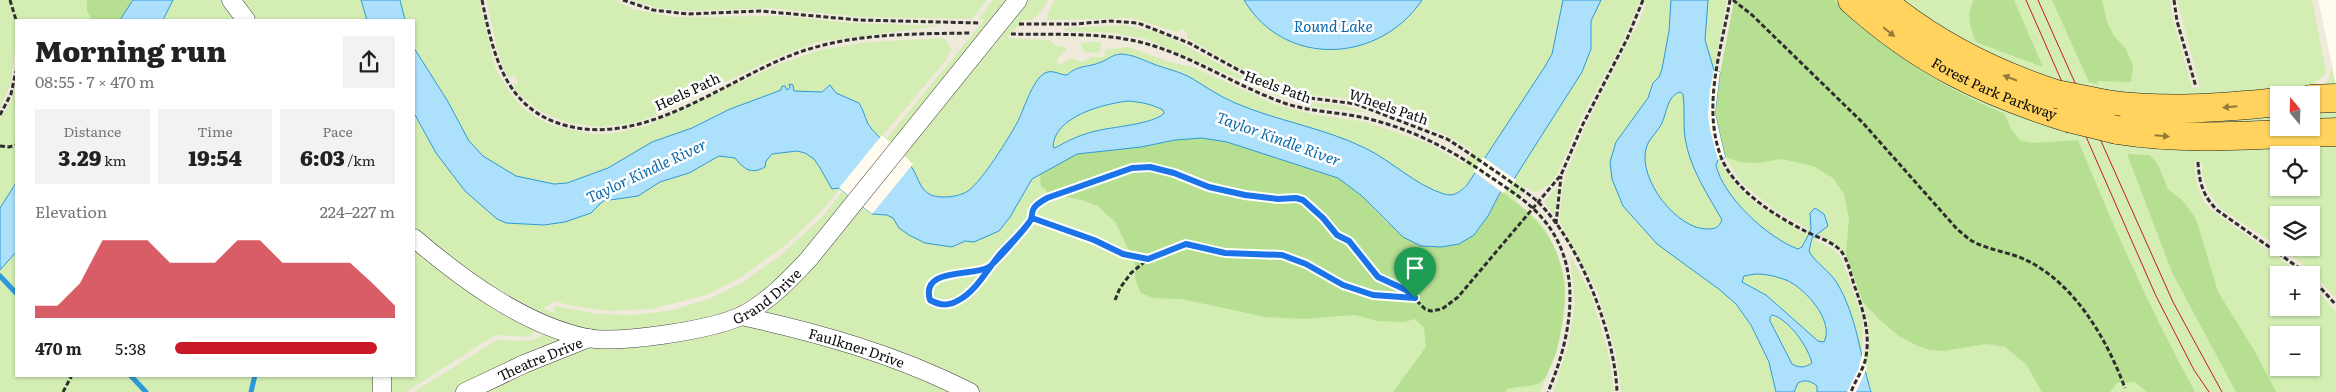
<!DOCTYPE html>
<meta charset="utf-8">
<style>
body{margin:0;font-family:Literata,serif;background:#f2f2f2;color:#222;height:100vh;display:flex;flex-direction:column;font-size:19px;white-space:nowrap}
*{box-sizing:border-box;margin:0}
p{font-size:16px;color:#767676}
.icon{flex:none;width:28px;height:28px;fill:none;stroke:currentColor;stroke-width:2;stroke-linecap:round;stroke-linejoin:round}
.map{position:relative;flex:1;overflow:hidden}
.side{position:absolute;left:15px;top:19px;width:400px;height:358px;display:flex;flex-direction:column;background:#fff;border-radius:0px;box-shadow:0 1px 4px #0004}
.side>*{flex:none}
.needle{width:32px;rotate:341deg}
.tools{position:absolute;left:2270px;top:86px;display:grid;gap:10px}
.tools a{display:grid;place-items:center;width:50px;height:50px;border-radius:0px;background:#fff;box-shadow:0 1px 4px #0004;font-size:25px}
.pin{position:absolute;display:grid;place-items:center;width:42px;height:42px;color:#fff;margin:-51px -21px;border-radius:50% 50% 50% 0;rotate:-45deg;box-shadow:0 0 5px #0007}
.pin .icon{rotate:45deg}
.round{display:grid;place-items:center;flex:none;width:52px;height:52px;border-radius:0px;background:#f2f2f2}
.headline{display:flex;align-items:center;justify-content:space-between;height:85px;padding:0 20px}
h1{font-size:28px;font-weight:800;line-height:38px}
.stats{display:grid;grid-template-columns:repeat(3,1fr);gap:8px;height:85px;padding:5px 20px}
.stats div{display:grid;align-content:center;border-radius:0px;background:#f2f2f2;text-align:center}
.stats b{font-size:21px;font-weight:800}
.stats small{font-size:14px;font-weight:400}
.stats p{font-size:14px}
.chart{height:140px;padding:10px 20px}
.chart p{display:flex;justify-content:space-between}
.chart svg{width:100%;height:90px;margin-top:5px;fill:#c91926;opacity:.7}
ul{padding:0 20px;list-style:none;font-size:16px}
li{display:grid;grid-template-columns:80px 60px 1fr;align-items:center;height:38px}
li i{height:12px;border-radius:6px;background:#c91926}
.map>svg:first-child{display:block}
</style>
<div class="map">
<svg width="2336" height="392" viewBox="0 0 2336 392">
<rect width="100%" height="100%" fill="#fffbee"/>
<path fill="#d3edb3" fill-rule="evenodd" d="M0 0H2318L2336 86V392H0ZM16 20H414V375H16ZM2279 95H2311V128H2279ZM2279 155H2311V188H2279ZM2279 215H2311V248H2279ZM2279 275H2311V308H2279ZM2279 335H2311V368H2279Z"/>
<g fill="#b6df91">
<polygon points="87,0 133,0 120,20 92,20 87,11"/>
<path d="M1734 0H1834C1888 52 1936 85 2005 114L2011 129 2021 141 2034 143 2078 140C2113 226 2150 310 2195 392H2147L2135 382 2117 383 2110 392H2042L2026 364 2005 347 1986 344 1944 351 1929 350 1918 346 1899 336 1880 320 1863 302 1846 255 1849 218 1844 194 1833 178 1813 166 1782 159 1758 163 1740 162 1725 157 1717 127 1716 98Z"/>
<path d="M1974 0H2014L2043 67 1976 42C1970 28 1966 15 1974 0Z"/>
<polygon points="2052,0 2102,0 2107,22 2114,36 2126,49 2133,66 2131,82 2098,81 2097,84 2089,82"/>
<path d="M1202 138 1227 142 1338 178 1362 196 1386 222 1421 246 1441 247 1459 244 1488 216 1501 191C1563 235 1574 272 1558 345 1555 358 1551 378 1537 384 1529 387 1516 386 1507 389L1505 392H1393L1426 347 1424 328 1415 319 1404 322 1378 321 1355 315 1304 319 1266 317 1181 299 1153 298 1141 293 1135 279 1136 267 1116 223 1098 206 1082 200 1050 194 1041 186 1040 174 1077 154 1141 147 1175 140Z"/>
<polygon points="2127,154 2150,155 2158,165 2168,189 2183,201 2196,219 2218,292 2254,350 2276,392 2236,392 2172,272"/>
</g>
<g fill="#f0eadc" fill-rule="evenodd">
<polygon points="479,0 486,0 499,56 508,77 509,78 514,75 518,82 513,86 518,93 537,109 552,117 569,123 601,127 633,123 652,117 777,57 817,42 939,26 850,23 784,16 672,17 633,9 614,0 632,0 658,8 687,11 769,8 861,17 972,19 987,0 993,0 978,19 985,19 887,138 883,135 947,59 951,49 944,38 869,42 820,50 777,65 649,125 611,134 590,134 552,125 537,118 523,108 511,94 496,70"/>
<path d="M1048 0H1055L1048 12 1047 20 1132 18 1177 32 1182 29 1187 32V38L1245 71 1278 85 1311 95 1345 98 1369 104 1444 134 1473 151 1464 164 1430 144 1384 128 1366 122 1312 114 1274 104 1193 67 1169 62 1128 47 1108 49 1104 52 1106 55 1102 57H1092L1082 62 1071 58 1058 66 1057 59 1066 50 1065 47 1057 46 1049 40 1007 38 1023 20H1032L1041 11ZM1124 25 1156 32 1178 42 1255 83 1289 97 1307 102 1345 106 1369 113 1316 107 1280 97 1146 39 1114 33 1065 31 1064 28ZM1087 42H1101L1100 53 1084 52 1080 43Z"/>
<polygon points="1727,0 1734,0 1720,72 1714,70"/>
<polygon points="2170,0 2177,0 2200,87 2192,88 2172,15"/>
<polygon points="2312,0 2318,0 2332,65 2328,81 2316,88 2315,82 2324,76 2326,72"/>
<path d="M1640 1 1646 3 1640 20 1590 117 1567 171 1563 183 1560 214V223L1598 293 1616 354 1621 392H1614L1608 352 1592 297 1570 255 1575 303 1568 345 1553 392H1540L1557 351 1563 324 1566 295 1565 279 1557 253 1546 230 1538 220 1516 201 1526 187 1534 192 1539 191 1552 182 1557 174 1582 117 1617 53ZM1557 187 1556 209 1554 215 1544 202Z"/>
<polygon points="16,41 16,85 11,102 0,119 0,109 11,83"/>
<polygon points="1725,157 1741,182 1776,211 1808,229 1805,234 1758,205 1742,191 1723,168 1718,160"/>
<polygon points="2194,162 2202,162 2202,174 2208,191 2220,208 2302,263 2336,298 2336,312 2311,283 2311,275 2303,275 2211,210 2205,203 2197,186"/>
<polygon points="840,189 843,191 822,217 781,255 743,282 711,298 674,310 633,315 598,314 556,306 554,308 555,313 543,309 554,301 573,306 608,311 652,309 706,295 738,279 787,244 825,207"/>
<polygon points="1818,234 1837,245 1846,255 1868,320 1869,352 1862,351 1863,320 1842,259 1833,249 1815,240"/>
<polygon points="534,331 543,336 529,341 497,340 414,392 406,392 492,337 500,335 530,337"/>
</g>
<g fill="#ade0fb" stroke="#2e99d9" fill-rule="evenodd">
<polygon points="133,0 173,0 163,20 120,20"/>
<polygon points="361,0 400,0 405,20 367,20"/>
<path d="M1244 0H1422C1380 63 1285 69 1244 0Z"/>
<path d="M1563 0H1601L1591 21V49L1582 72 1514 179 1501 191 1488 216 1474 235 1459 244 1441 247 1421 246 1403 237 1362 196 1338 178 1227 142 1202 138 1175 140 1141 147 1077 154 1032 179 1010 217 999 231 974 242 965 241 952 247 925 243 909 235 899 228 893 218 887 215 872 214 839 188 832 189 820 168 814 159 805 153 797 151 772 154 766 161 765 167C751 175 744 169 735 158L719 156 689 173 660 182 638 196 603 201 591 213 565 222 544 225 506 223 497 219 465 191 436 153 414 113V48L447 100 469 141 483 156 516 176 554 184 567 183 608 168 652 142 692 128 730 109 776 92 781 90 782 86H785L787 90 790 88 789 84 793 85 794 91 822 92 830 85 836 93 859 103C863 109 865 117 868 124 878 139 897 151 909 164 918 173 918 189 931 195 941 199 959 197 968 191 983 180 1008 139 1017 123 1024 110 1032 80 1045 73 1053 69 1059 75 1067 75 1079 64 1088 68 1101 62 1109 59 1113 54 1122 54 1133 55 1141 59 1151 63 1165 69 1180 71 1193 79 1206 87 1219 96 1233 102 1276 121 1322 127 1365 148 1392 161 1415 185 1444 194 1454 197 1460 192 1467 185L1544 68 1552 54ZM1128 101C1141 102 1151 104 1163 110L1164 113C1155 124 1111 127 1096 131 1082 134 1067 141 1055 148L1053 147C1054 116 1104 104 1128 101Z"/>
<path d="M1671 0H1708L1705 40 1714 70 1720 72 1715 113 1725 157 1718 160 1716 165C1723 197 1768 238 1798 249L1802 247 1811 230 1810 213 1815 208 1824 214 1828 226 1812 238 1809 251C1814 262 1830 271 1837 283 1857 316 1860 356 1871 392H1817V386C1811 381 1805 379 1798 383L1794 392H1776L1769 362 1751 325 1736 304 1720 290 1657 244 1623 206 1612 179 1610 162 1616 142 1648 98 1653 83 1659 77 1662 69 1669 31ZM1680 92 1683 94C1685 108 1683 123 1685 138 1690 169 1707 193 1722 220 1719 227 1716 229 1708 229 1677 230 1638 179 1646 149 1648 139 1657 133 1662 123 1667 112 1667 96 1680 92ZM1755 274C1766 274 1775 276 1786 280 1804 287 1835 321 1824 342L1818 341 1766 295 1742 282 1744 276ZM1772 315C1789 319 1808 347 1812 363 1805 368 1799 368 1792 364L1770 321V317Z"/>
<polygon points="16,183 16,252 0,270 0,208"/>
</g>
<g fill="#fffbee">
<polygon points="1714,70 1720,72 1715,113 1725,157 1718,160 1710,130 1708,116 1710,89"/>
<polygon points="882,135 913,164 872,214 839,188"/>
<polygon points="1483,157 1516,180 1503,193 1473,171"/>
<polygon points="1863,351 1867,368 1856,392 1847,392 1858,370"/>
</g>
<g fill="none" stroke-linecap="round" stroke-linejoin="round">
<g stroke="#2e99d9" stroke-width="5">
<polyline points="0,276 16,293"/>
<polyline points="130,375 146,392"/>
<polyline points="251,392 255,375"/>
</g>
<defs>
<g id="minor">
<polyline points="231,0 246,20"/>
<path id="s1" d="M414 238C462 279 524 325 587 338 619 344 711 330 741 316 767 303 788 281 808 260L1018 0"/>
<path id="s2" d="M741 316C820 333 897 355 970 392"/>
<polyline points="382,392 382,375"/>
<path id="s3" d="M465 392 524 364 589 338"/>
</g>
<g id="primary">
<path id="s4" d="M1852 0C1920 61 1982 91 2068 118"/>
<path d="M1881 0C1934 44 1991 73 2056 94"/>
<polyline points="2311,99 2336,98"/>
<path d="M2106 104C2165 112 2220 108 2279 102"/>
<path d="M2117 130C2191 142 2262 134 2336 132"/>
</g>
</defs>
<use href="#minor" stroke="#404040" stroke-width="19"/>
<use href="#primary" stroke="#1e1e1e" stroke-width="29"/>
<g stroke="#2f2f2f" stroke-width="3" stroke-dasharray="5 2.5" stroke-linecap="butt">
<polyline points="10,0 16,20"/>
<path d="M482 0C493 53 504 108 564 125 645 148 724 80 797 53 852 33 913 34 970 33"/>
<polyline points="623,0 653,10 688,14 760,11 859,20 980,23"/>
<path d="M1730 0C1721 51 1702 106 1721 157 1734 190 1774 215 1805 231 1816 237 1832 241 1841 251 1849 261 1851 278 1856 290 1864 313 1871 337 1865 361 1862 372 1855 381 1851 392"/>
<path d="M1733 0 1752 15 1863 123 1957 229C1962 233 1967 238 1972 241 1990 251 2012 252 2030 262 2077 287 2107 340 2125 388"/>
<polyline points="2174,0 2177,21 2196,87"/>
<path d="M1019 24H1076L1109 21 1138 23 1189 43 1255 79 1279 89 1310 98 1356 104 1447 139C1465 150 1483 163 1501 175 1513 184 1527 192 1538 202 1580 243 1615 334 1617 392"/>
<path d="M1011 34C1053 35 1098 32 1140 42 1192 55 1237 87 1287 104 1316 113 1345 112 1373 120 1416 131 1453 151 1489 176 1508 189 1528 201 1543 219 1585 268 1571 338 1548 392"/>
<polyline points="0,115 11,94 16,71"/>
<polyline points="0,146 9,147 16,145"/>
<path d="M2198 162C2199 182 2203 196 2217 210L2309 275"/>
<polyline points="1556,224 1561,176"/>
<polyline points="1148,259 1123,254 1094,240 1032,218 1033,210 1047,198 1132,168 1149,167 1174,173 1209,187 1245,195 1303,200 1323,218 1337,235 1349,241 1378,277 1406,290 1425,309 1431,311 1442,309 1458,297 1561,175 1583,124 1627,39 1643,0"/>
<path d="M989 267C971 271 922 272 930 300L946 305 961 299 976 285 1032 218"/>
<polyline points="2311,277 2336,305"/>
<polyline points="1115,300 1120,288 1131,273 1148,259 1186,245 1225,253 1282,255 1306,264 1343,285 1373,295 1414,298"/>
<polyline points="63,392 72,375"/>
</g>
<use href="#minor" stroke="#fff" stroke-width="18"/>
<use href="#primary" stroke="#ffd35e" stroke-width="28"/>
<g stroke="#c91926" stroke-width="1">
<polyline points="2026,0 2156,296 2194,370 2209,392"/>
<polyline points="2038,0 2173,302 2222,392"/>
</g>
<defs>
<g id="primary-bridge">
<polyline points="2056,94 2106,104"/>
<polyline points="2068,118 2117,130"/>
</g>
</defs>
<use href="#primary-bridge" stroke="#1e1e1e" stroke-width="29" stroke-linecap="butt"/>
<use href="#primary-bridge" stroke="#ffd35e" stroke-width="28"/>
</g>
<defs><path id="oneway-solid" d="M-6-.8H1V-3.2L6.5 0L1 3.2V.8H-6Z" transform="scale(1.25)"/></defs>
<g fill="#927a3a">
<use href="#oneway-solid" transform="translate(1889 32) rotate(39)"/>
<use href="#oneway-solid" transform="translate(2010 78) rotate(-159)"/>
<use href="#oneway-solid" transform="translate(2230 107) rotate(175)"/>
<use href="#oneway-solid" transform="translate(2162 136) rotate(5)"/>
</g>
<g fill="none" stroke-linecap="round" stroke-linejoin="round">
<defs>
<path id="route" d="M1415 298 1373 295 1343 285 1306 264 1282 255 1225 253 1186 244 1148 259 1123 254 1094 240 1032 218C1023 232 1012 241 1001 253 988 268 977 290 959 300 949 306 941 306 930 300 920 267 973 277 989 267 993 265 1027 227 1030 221 1033 217 1031 214 1033 210 1035 204 1043 201 1047 198L1132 168 1150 167 1174 173 1209 187 1245 195 1278 199 1296 198 1303 200 1323 218 1337 235 1349 241 1378 277 1406 290 1415 298"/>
</defs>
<use href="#route" stroke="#fff" stroke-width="10"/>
<use href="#route" stroke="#1a73e8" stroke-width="6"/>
</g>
<g text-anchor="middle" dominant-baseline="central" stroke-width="5" stroke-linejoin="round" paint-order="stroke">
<g font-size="14" fill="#0d0d0d" stroke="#fff">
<text transform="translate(1278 86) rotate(20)">Heels Path</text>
<text stroke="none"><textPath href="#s4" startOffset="169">Forest Park Parkway</textPath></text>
<text transform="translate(687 91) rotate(-25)">Heels Path</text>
<text transform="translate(1389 106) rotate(19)">Wheels Path</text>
<text stroke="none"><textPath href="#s1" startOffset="391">Grand Drive</textPath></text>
<text stroke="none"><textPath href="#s2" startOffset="120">Faulkner Drive</textPath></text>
<text stroke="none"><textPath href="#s3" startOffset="82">Theatre Drive</textPath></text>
</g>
<g font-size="15" font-style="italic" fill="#0c69aa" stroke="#fff">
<text x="1333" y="25">Round Lake</text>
<text transform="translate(1279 138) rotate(20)">Taylor Kindle River</text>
<text transform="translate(646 170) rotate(-25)">Taylor Kindle River</text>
</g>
</g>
</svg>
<div class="tools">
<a><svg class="needle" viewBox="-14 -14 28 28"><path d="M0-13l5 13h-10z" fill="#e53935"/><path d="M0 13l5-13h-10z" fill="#767676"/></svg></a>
<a><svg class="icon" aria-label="locate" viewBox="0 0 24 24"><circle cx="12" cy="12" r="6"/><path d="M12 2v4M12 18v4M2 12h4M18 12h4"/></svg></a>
<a><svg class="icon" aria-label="layers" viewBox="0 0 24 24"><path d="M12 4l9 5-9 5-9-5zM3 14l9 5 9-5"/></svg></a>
<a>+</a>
<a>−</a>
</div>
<div class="pin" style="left:1415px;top:298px;background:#1e9e55"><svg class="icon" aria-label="arrive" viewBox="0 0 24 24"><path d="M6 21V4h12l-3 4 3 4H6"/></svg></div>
<section class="side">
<div class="headline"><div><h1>Morning run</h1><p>08:55 · 7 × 470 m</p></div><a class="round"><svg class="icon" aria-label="share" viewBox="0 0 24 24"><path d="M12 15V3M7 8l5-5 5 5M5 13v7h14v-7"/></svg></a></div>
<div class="stats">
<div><p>Distance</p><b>3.29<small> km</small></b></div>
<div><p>Time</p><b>19:54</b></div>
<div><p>Pace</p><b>6:03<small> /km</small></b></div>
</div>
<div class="chart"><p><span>Elevation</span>224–227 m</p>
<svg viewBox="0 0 160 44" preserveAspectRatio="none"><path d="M0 44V38L10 38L20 27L30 6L40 6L50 6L60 17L70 17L80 17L90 6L100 6L110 17L120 17L130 17L140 17L150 27L160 38V44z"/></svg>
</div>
<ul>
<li><b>470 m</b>5:38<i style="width:92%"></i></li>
</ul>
</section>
</div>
